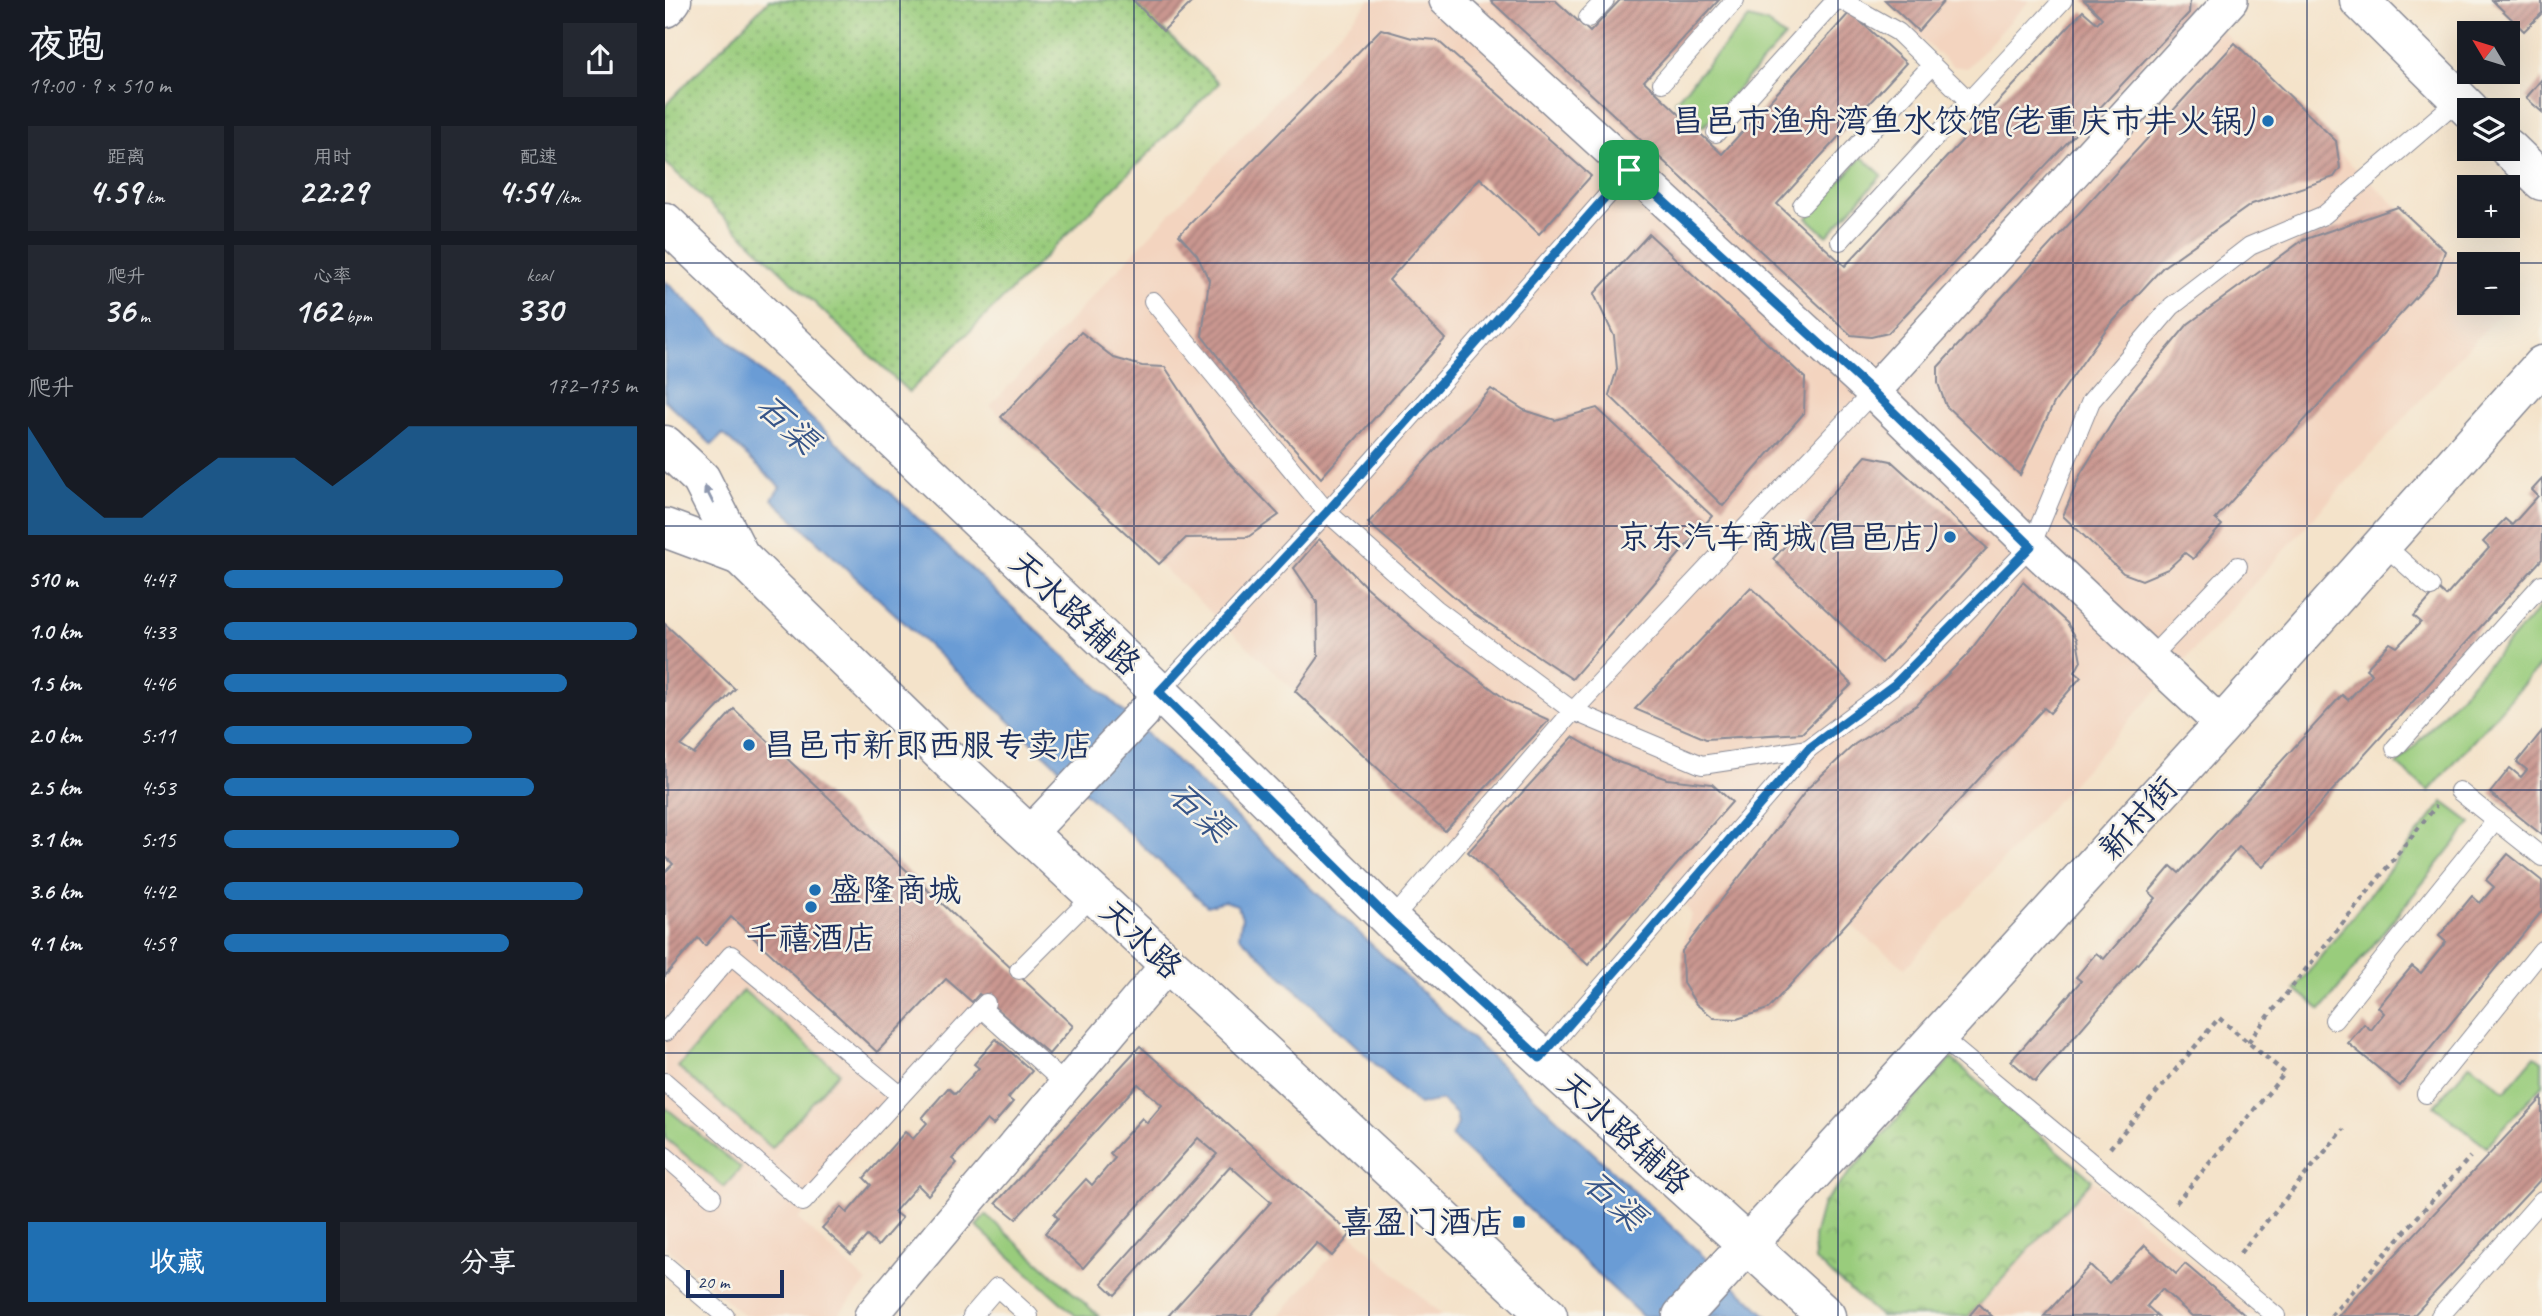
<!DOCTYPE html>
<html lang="zh">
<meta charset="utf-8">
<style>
body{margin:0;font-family:Caveat,"LXGW WenKai TC",sans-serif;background:#242831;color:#f1f3f6;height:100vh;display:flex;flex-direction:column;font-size:26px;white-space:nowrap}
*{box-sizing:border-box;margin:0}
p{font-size:23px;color:#9ea1a6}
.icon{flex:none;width:38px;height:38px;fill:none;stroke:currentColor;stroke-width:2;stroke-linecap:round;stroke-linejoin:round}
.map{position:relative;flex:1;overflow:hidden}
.details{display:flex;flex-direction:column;background:#171b24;width:665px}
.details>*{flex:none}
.needle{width:46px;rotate:308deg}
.buttons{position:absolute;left:1792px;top:21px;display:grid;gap:14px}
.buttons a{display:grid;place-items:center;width:63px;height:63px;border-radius:0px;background:#171b24;box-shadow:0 7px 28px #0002;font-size:35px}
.scale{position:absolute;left:21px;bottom:18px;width:98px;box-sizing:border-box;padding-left:7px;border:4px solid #1b2f5e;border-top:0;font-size:19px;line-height:24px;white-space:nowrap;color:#1b2f5e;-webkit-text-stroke:5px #f7f3e8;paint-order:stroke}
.pin{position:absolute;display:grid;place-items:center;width:60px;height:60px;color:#fff;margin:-30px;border-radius:14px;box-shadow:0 4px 10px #0006}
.round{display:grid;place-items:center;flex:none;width:74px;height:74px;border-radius:0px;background:#242831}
.summary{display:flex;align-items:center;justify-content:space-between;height:119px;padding:0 28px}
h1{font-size:38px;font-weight:800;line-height:52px}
.stats{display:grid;grid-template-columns:repeat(3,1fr);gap:10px;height:119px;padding:7px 28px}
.stats div{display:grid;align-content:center;border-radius:0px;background:#242831;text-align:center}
.stats b{font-size:35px;font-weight:800}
.stats small{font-size:19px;font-weight:400}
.stats p{font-size:19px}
.chart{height:196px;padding:14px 28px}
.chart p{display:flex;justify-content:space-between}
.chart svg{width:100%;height:126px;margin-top:7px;fill:#1f6fb2;opacity:.7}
.action{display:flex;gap:14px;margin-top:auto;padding:14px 28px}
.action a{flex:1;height:80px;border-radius:0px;background:#1f6fb2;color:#fff;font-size:28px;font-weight:800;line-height:80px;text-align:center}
.action a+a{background:#242831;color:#f1f3f6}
ul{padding:0 28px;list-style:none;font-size:23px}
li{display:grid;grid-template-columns:112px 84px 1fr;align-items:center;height:52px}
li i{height:18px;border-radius:9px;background:#1f6fb2}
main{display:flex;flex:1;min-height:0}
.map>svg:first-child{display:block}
</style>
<main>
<section class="details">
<div class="summary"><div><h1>夜跑</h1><p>19:00 · 9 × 510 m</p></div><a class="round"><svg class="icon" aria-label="share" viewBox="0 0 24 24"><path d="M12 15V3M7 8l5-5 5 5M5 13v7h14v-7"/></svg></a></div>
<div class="stats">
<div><p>距离</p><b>4.59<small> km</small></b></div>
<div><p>用时</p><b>22:29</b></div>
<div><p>配速</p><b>4:54<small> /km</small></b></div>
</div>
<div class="stats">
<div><p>爬升</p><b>36<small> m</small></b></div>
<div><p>心率</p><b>162<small> bpm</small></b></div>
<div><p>kcal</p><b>330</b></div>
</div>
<div class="chart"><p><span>爬升</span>172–175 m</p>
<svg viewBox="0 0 160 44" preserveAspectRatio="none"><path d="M0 44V6L10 27L20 38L30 38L40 27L50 17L60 17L70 17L80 27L90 17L100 6L110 6L120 6L130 6L140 6L150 6L160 6V44z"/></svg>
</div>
<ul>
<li><b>510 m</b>4:47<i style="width:82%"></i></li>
<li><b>1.0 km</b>4:33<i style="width:100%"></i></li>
<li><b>1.5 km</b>4:46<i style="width:83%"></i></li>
<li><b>2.0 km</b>5:11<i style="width:60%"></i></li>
<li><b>2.5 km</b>4:53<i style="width:75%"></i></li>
<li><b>3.1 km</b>5:15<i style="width:57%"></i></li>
<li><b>3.6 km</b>4:42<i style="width:87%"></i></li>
<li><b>4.1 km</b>4:59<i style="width:69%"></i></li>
</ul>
<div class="action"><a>收藏</a><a>分享</a></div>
</section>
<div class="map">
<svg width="1877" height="1316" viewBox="0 0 1877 1316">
<defs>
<pattern id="grass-dots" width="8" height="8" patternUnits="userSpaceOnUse" patternTransform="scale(1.75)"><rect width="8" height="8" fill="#99cc7c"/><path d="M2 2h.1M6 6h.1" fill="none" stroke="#7ca669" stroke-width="1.8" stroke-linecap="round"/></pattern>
<pattern id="park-crowns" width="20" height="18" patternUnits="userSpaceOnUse" patternTransform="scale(1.75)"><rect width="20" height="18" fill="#99cc7c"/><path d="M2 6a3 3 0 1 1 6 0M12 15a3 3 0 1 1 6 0" fill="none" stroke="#7ca669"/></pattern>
<pattern id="building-hatch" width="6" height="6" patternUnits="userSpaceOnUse" patternTransform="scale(1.75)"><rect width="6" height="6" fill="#ca9790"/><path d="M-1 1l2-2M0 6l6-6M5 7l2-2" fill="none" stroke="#a37c79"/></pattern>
</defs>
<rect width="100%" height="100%" fill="#f7f3e8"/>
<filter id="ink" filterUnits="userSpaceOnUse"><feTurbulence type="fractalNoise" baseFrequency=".0143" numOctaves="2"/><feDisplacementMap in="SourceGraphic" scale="14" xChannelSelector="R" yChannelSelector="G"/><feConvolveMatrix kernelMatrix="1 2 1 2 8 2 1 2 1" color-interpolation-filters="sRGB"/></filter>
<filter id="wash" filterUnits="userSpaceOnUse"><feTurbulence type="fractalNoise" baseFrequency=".00686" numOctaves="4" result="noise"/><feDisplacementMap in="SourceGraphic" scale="28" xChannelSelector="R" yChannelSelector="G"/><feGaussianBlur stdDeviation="1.57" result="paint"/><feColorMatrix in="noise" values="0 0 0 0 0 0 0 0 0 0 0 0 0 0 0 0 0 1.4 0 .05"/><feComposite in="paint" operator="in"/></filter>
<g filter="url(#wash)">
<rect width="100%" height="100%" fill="#f4e3ca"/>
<g fill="#f3d4bf">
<polygon points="705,0 890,0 1195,280 1437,18 1419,0 1525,0 1671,141 1673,152 1804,273 1804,303 1837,303 1841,306 1240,968 1183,923 1103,1009 1072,1019 1049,1018 1018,983 1017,951 1026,914 1003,876 923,965 325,406"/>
<polygon points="1280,0 1365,0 1302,68 1288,66 1250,34"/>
<polygon points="0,856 212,1052 281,979 307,1001 314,994 330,1007 133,1219 202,1282 172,1316 79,1316 0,1246"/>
<polygon points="1427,1180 1592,1316 1304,1316"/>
<polygon points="686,1234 778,1316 614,1316"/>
</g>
<polygon fill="url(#grass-dots)" stroke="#5a7e6d" stroke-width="2" points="104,0 468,0 554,83 244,392 0,162 0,108 3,102"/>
<polygon fill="url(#park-crowns)" stroke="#5a7e6d" stroke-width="2" points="1286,1058 1427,1180 1304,1316 1215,1316 1150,1260 1149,1237 1158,1203"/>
<g fill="#99cc7c" stroke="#5a7e6d" stroke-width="2">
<polygon points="1084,18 1102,23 1120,37 1038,127 1010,101"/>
<polygon points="1197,157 1217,175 1162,236 1142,218"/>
<polygon points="1877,605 1877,663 1764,791 1732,765"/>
<polygon points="1778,802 1806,823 1656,1010 1630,989"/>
<polygon points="78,990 174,1072 107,1148 13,1067"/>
<polygon points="1870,1056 1877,1061 1877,1085 1821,1147 1769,1106 1805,1064 1840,1091"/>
<polygon points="0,1107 76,1168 59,1187 0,1138"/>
<polygon points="321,1215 434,1316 411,1316 311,1226"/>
</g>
<polygon fill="#6b9cd5" stroke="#43669a" stroke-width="2" points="0,281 1102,1316 977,1316 786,1136 793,1124 791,1114 776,1100 754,1105 574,936 577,917 572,905 559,901 542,906 107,499 115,487 58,434 47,445 0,400"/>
<g id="blocks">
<g fill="url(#building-hatch)">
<polygon points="468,0 529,0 498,31"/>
<polygon points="825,0 890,0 925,32 955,0 1054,0 979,81 1057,154 1185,12 1241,63 1112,204 1180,266 1418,11 1432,23 1437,18 1419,0 1525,0 1524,13 1223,333 1206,337 1186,335"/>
<polygon points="1220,0 1280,0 1253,31"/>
<polygon points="1827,0 1877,0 1877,13 1859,31"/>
<polygon points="716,29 747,38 772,40 926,176 874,234 815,178 724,280 780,339 656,478 586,400 537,336 544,280 532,255 514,235"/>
<polygon points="1570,43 1671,141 1675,168 1669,177 1587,204 1498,267 1442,328 1389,403 1355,475 1281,406 1273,383 1273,367"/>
<polygon points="1877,79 1877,112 1861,98"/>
<polygon points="1733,207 1780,251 1772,274 1550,519 1557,525 1528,559 1520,553 1503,569 1477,580 1458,573 1398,516 1416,473 1465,394 1523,324 1638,240"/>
<polygon points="984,234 1140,378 1139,413 1058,506 944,395 952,369 949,336 929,294"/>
<polygon points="416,332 449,358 477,366 500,367 563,462 614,515 583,537 521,538 494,564 336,417"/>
<polygon points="826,389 859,410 890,420 932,408 1047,516 907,679 808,613 703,523"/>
<polygon points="1201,456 1226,461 1322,548 1217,663 1108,559"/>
<polygon points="1877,479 1877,559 1598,867 1574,847 1370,1082 1346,1061 1416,981 1411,977 1431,953 1439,959 1491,898 1484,892 1506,866 1514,873 1677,695 1683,700 1707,674 1701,669 1725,643 1732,647 1756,622 1749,616 1773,589 1781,596 1824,548 1818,542 1840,519 1847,525 1873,496 1867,490"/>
<polygon points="654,539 701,587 757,636 844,702 884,720 780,831 630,691 653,658 652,602 629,568"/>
<polygon points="1358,582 1402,623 1412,639 1416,661 1410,672 1416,677 1385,713 1379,708 1103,1009 1072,1019 1049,1018 1031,1004 1018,983 1017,951 1144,787 1190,744 1252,705 1301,656"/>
<polygon points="1086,587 1187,684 1137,733 1041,739 970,709"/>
<polygon points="0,624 70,689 16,746 29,754 69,709 408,1026 384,1054 314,994 307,1002 281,979 212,1052 66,917 40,946 33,938 0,976 0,872 8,864 0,856"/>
<polygon points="1877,731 1877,835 1825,793 1845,768 1856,777 1862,770 1852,762"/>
<polygon points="908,737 950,761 1002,779 1047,784 1067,802 923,965 803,852"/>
<polygon points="1843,854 1877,881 1877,911 1735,1086 1683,1043 1699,1024 1706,1030 1719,1013 1713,1007 1747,966 1756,973 1781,942 1774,936 1807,896 1815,903 1829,887 1821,880"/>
<polygon points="331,1039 367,1071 343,1098 348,1102 328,1125 322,1120 287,1159 292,1163 263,1195 253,1185 229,1212 237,1218 213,1246 202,1236 186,1254 157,1228 176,1207 182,1213 206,1185 199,1178 240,1132 248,1139 262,1123 257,1118 283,1088 290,1094 314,1068 309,1064"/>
<polygon points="475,1046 686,1234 667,1256 652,1243 585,1316 503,1316 606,1202 565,1166 450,1295 437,1283 552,1154 533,1138 418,1268 380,1233 393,1218 389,1214 421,1179 427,1185 450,1158 445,1153 477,1118 482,1123 497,1105 473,1084 351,1219 331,1203"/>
<polygon points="1877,1098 1877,1178 1748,1316 1673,1316"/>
<polygon points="1480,1245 1511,1274 1520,1264 1581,1316 1527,1316 1497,1289 1482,1306 1493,1316 1379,1316 1425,1265 1444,1283"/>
<polygon points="1314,1304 1327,1316 1304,1316"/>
</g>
</g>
</g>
<g filter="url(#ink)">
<use href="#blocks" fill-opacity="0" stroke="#888994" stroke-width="2"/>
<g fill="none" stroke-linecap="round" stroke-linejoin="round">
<defs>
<g id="service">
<polyline points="923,18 940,0"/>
<polyline points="997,83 1070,0"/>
<polyline points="1304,101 1398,0"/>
<polyline points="1051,133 1171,0"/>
<polyline points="1137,205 1267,65"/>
<polyline points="1175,241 1304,101 1233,32 1176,0"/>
<polyline points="488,301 662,512 771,609 908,711 1037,765 1143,749 1230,684 1366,546 1426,401 1507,306 1585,246 1659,215 1794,99"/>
<polyline points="1718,544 1766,587"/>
<polyline points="1485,658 1573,566"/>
<polyline points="493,694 662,512 964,171"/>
<polyline points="1730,748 1877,584"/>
<polyline points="1794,791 1877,857"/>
<polyline points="726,921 908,711 1208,392"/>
<polyline points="354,970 429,895"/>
<polyline points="316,1008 400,1084"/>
<polyline points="1669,1020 1831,820"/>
<polyline points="0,1032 66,955 234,1094"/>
<polyline points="1274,1036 1611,1316"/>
<polyline points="875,1058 1143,749"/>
<polyline points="0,1082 138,1202 321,1003"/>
<polyline points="1761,1094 1877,950"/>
<polyline points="0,1156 47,1197"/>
<polyline points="0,1265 60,1316"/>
<polyline points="307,1316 332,1287 364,1316"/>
<polyline points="1775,1316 1877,1200"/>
</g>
<g id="minor">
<polyline points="781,0 1208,392 1366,546 1557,725"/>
<polyline points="1208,392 1566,0"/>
<polyline points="364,834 478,713"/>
<polyline points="206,1316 503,964"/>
</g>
<g id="tertiary">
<polyline points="1694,0 1805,110"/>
<polyline points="0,8 7,0"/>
<polyline points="1843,148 1877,181"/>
<polyline points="0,222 494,692 726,921 1161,1316"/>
<polyline points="75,556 288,764 883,1316"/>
<polyline points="1017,1316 1557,725 1877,365"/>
</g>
<g id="secondary">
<polyline points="0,445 36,479 75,556"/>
<polyline points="0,528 75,556"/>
</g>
</defs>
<use href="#service" stroke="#888994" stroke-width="20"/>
<use href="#minor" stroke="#888994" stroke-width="36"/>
<use href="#tertiary" stroke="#888994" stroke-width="41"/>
<use href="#secondary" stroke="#888994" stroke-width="41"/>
<g stroke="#888994" stroke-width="4.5" stroke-dasharray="5 5" stroke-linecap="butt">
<polyline points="1583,1042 1771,806"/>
<polyline points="1445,1148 1554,1018 1620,1073 1511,1203"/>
<polyline points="1575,1253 1679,1129"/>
<polyline points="1666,1316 1805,1157"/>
</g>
<use href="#service" stroke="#fff" stroke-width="18"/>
<use href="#minor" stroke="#fff" stroke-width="33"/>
<use href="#tertiary" stroke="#fff" stroke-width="38"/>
<use href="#secondary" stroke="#fff" stroke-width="38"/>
</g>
<defs><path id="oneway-solid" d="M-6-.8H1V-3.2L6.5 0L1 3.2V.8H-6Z" transform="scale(1.75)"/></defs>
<use fill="#8d97ae" href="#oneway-solid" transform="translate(44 495) rotate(-117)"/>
</g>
<g fill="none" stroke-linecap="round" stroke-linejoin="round" filter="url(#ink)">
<defs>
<polygon id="route" points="964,170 1208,392 1366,546 1230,684 1143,749 875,1058 726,921 494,692 662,512"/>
</defs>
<use href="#route" stroke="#fff" stroke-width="14"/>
<use href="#route" stroke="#1f6fb2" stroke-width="9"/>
</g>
<path fill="none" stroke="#1b2f5e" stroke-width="2" stroke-opacity="0.55" d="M235 0V1316M469 0V1316M704 0V1316M939 0V1316M1173 0V1316M1408 0V1316M1642 0V1316M0 263H1877M0 526H1877M0 790H1877M0 1053H1877"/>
<g fill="#1f6fb2" stroke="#f7f3e8" stroke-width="2.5">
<circle cx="1603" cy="121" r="7"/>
<circle cx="1285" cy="537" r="7"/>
<circle cx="84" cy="745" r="7"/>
<circle cx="150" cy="890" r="7"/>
<circle cx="146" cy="907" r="7"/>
<rect x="847" y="1215" width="14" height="14" rx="3.5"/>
</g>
<g text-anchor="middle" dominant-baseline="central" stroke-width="5" stroke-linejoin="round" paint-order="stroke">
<g font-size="33" fill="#1b2f5e" stroke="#f7f3e8" text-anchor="end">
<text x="1589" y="121">昌邑市渔舟湾鱼水饺馆(老重庆市井火锅)</text>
<text x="1271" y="537">京东汽车商城(昌邑店)</text>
<text x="98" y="745" text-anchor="start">昌邑市新郎西服专卖店</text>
<text x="164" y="890" text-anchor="start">盛隆商城</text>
<text x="146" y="938" text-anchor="middle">千禧酒店</text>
<text x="840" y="1222">喜盈门酒店</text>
</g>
<g font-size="33" fill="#1b2f5e" stroke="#f7f3e8">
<text transform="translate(410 613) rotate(43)">天水路辅路</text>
<text transform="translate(1473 818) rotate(-48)">新村街</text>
<text transform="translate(476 939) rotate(43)">天水路</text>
<text transform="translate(959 1133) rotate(42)">天水路辅路</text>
</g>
<g font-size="35" font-style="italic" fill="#375588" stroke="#f7f3e8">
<text transform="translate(122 424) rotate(43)">石渠</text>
<text transform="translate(535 812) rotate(43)">石渠</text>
<text transform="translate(949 1200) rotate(43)">石渠</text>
</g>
</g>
</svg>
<div class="buttons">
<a><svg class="needle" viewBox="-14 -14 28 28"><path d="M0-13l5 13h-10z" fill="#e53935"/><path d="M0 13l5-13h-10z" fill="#9ea1a6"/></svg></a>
<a><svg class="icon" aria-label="layers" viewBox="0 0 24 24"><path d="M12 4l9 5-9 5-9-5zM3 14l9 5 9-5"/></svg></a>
<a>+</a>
<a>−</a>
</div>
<div class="scale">20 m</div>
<div class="pin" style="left:964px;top:170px;background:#1e9e55"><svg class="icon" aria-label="arrive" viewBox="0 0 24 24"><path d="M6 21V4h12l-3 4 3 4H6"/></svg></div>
</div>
</main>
